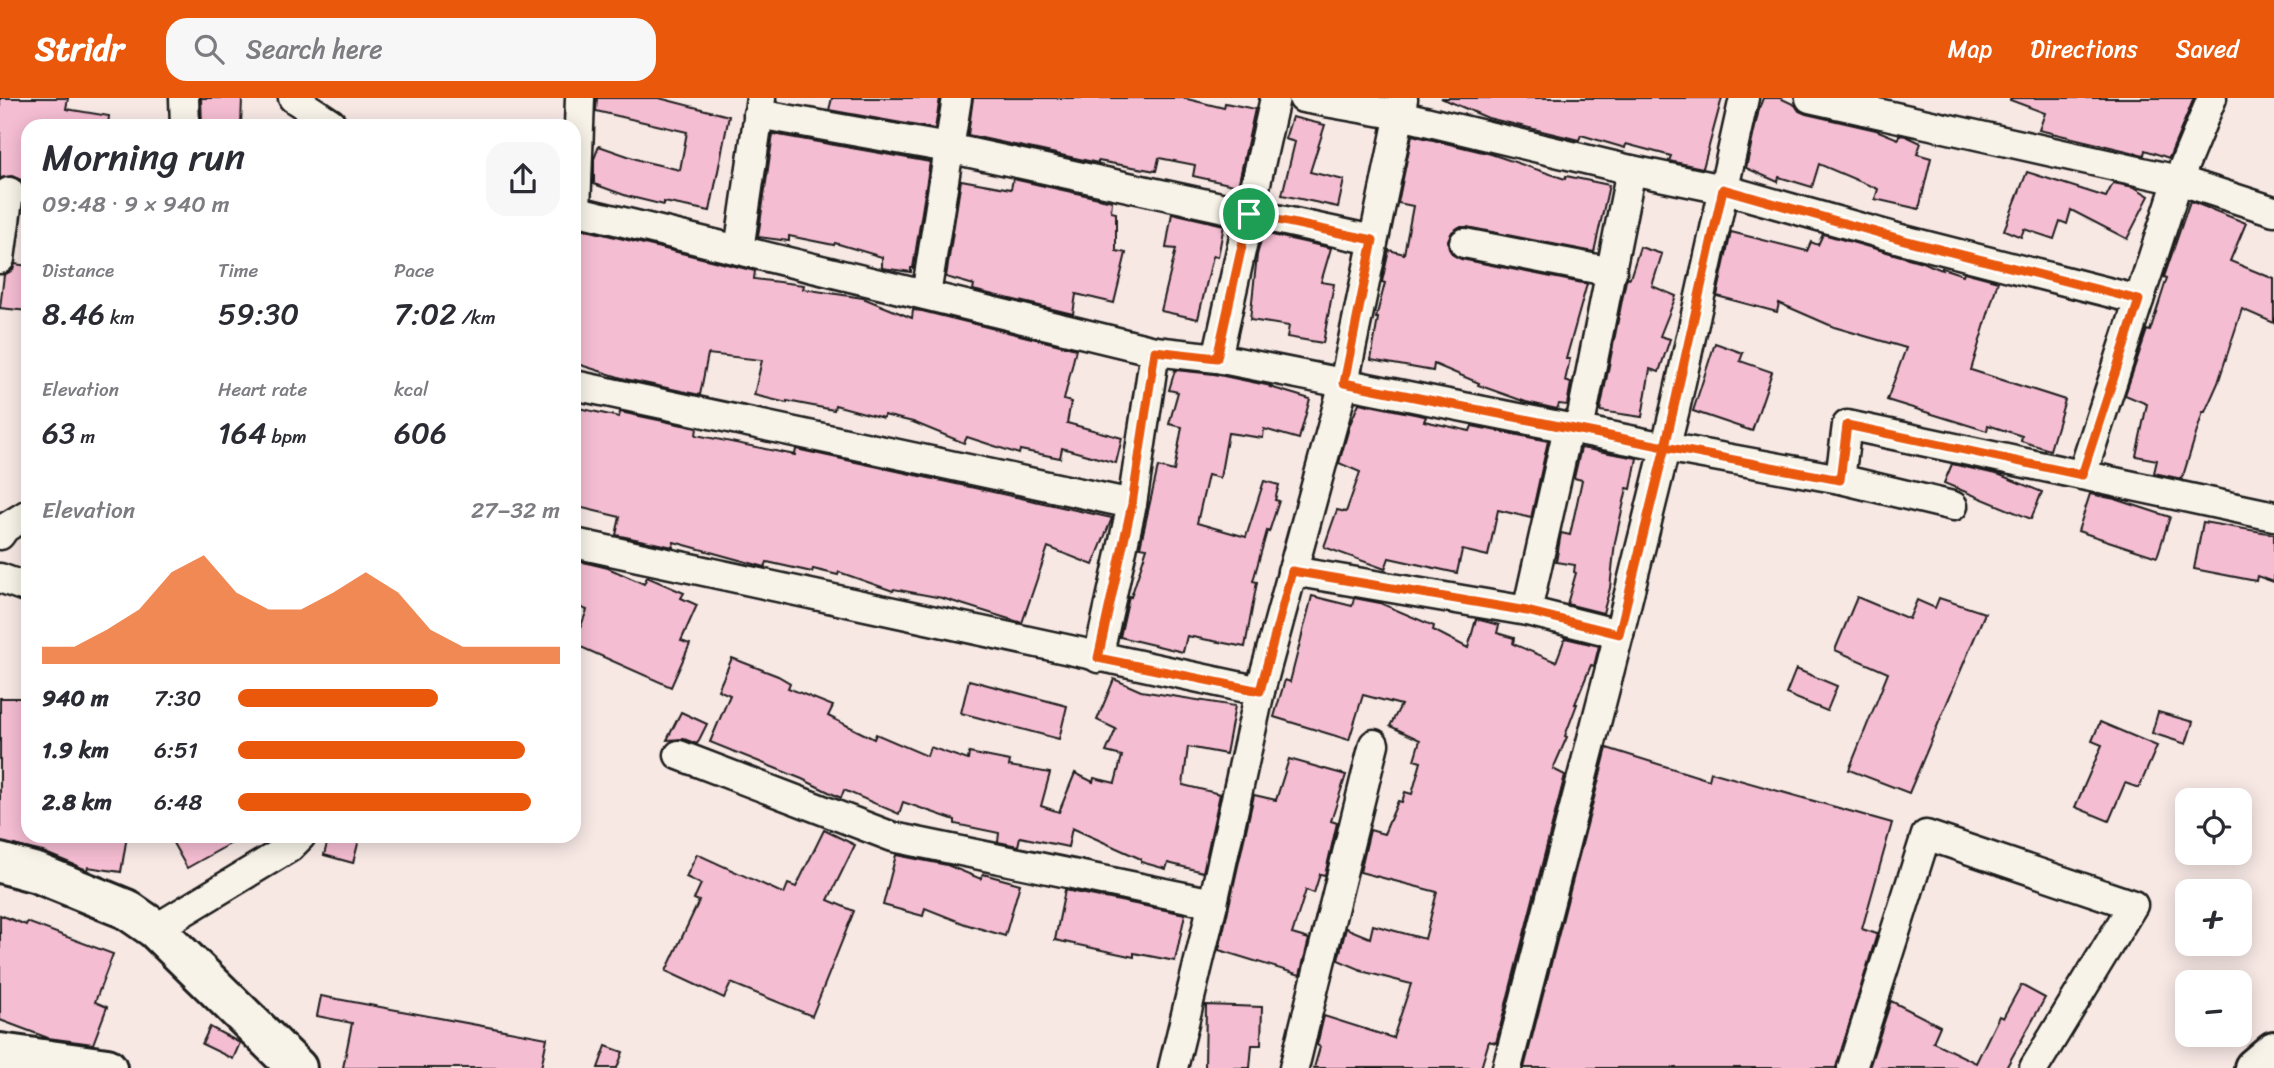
<!DOCTYPE html>
<meta charset="utf-8">
<style>
body{margin:0;font-family:Sriracha,sans-serif;background:#f7f7f7;color:#2b2b33;height:100vh;display:flex;flex-direction:column;font-size:26px;white-space:nowrap}
*{box-sizing:border-box;margin:0}
p{font-size:23px;color:#7c7c81}
.icon{flex:none;width:38px;height:38px;fill:none;stroke:currentColor;stroke-width:2;stroke-linecap:round;stroke-linejoin:round}
.map{position:relative;flex:1;overflow:hidden}
.side{position:absolute;left:21px;top:21px;width:560px;height:724px;display:flex;flex-direction:column;background:#fff;border-radius:21px;box-shadow:0 4px 18px #0003}
.side>*{flex:none}
.buttons{position:absolute;left:2175px;top:690px;display:grid;gap:14px}
.buttons a{display:grid;place-items:center;width:77px;height:77px;border-radius:14px;background:#fff;box-shadow:0 4px 18px #0003;font-size:35px}
.pin{position:absolute;display:grid;place-items:center;width:60px;height:60px;color:#fff;margin:-30px;border:4px solid #fff;border-radius:50%;box-shadow:0 2px 7px #0007}
.round{display:grid;place-items:center;flex:none;width:74px;height:74px;border-radius:21px;background:#f7f7f7}
.summary{display:flex;align-items:center;justify-content:space-between;height:119px;padding:0 21px}
h1{font-size:38px;font-weight:600;line-height:52px}
.figures{display:grid;grid-template-columns:repeat(3,1fr);gap:10px;height:119px;padding:7px 21px}
.figures div{display:grid;align-content:center}
.figures b{font-size:30px;font-weight:600}
.figures small{font-size:19px;font-weight:400}
.figures p{font-size:19px}
.chart{height:196px;padding:14px 21px}
.chart p{display:flex;justify-content:space-between}
.chart svg{width:100%;height:126px;margin-top:7px;fill:#ea580c;opacity:.7}
ul{padding:0 21px;list-style:none;font-size:23px}
li{display:grid;grid-template-columns:112px 84px 1fr;align-items:center;height:52px}
li i{height:18px;border-radius:9px;background:#ea580c}
header{display:flex;align-items:center;gap:42px;box-sizing:border-box;height:98px;padding:0 35px;background:#ea580c;color:#fff}
header strong{font-size:33px}
nav{display:flex;gap:38px;margin-inline-start:auto;font-size:24px}
.search{width:490px;height:63px;background:#f7f7f7;display:flex;align-items:center;gap:18px;box-sizing:border-box;padding:0 24px;border-radius:21px;color:#7c7c81;font-size:26px}
.map>svg:first-child{display:block}
</style>
<header>
<strong>Stridr</strong>
<div class="search"><svg class="icon" aria-label="search" viewBox="0 0 24 24"><circle cx="10" cy="10" r="6"/><path d="M15 15l6 6"/></svg>Search here</div>
<nav><a>Map</a><a>Directions</a><a>Saved</a></nav>
</header>
<div class="map">
<svg width="2274" height="970" viewBox="0 0 2274 970">
<rect width="100%" height="100%" fill="#f7e8e4"/>
<filter id="ink" filterUnits="userSpaceOnUse"><feTurbulence type="fractalNoise" baseFrequency=".0143" numOctaves="2"/><feDisplacementMap in="SourceGraphic" scale="14" xChannelSelector="R" yChannelSelector="G"/><feConvolveMatrix kernelMatrix="1 2 1 2 8 2 1 2 1" color-interpolation-filters="sRGB"/></filter>
<g filter="url(#ink)">
<g fill="#f5bdd2" stroke="#1c1c1c" stroke-width="2">
<polygon points="0,0 68,0 66,11 109,18 108,28 28,28 28,85 12,78 0,80"/>
<polygon points="201,0 242,0 241,28 202,28"/>
<polygon points="597,0 659,0 729,18 710,113 664,104 664,107 627,98 594,86 594,61 599,48 642,63 680,72 687,34 596,13"/>
<polygon points="832,0 940,0 935,31 829,12"/>
<polygon points="973,0 1183,0 1224,10 1225,5 1255,11 1238,88 1193,78 1195,67 1159,60 1156,73 1098,63 1098,65 968,37"/>
<polygon points="1441,0 1722,0 1703,70 1669,63 1671,58 1626,46 1625,50 1581,37 1579,42 1488,20"/>
<polygon points="1763,0 1780,0 1795,7 1799,13 1806,16 1876,32 1898,41 1899,37 1906,38 1921,45 1917,56 1931,60 1919,111 1875,101 1878,91 1819,66 1812,89 1779,79 1778,84 1746,70 1759,11"/>
<polygon points="2011,0 2194,0 2169,60 2145,52 2144,57 2039,32 2045,15 2010,2"/>
<polygon points="1292,19 1325,27 1310,74 1344,82 1338,109 1282,97 1295,44 1285,41"/>
<polygon points="773,36 930,64 913,170 911,170 911,174 882,170 882,159 835,145 834,147 789,138 789,143 758,139"/>
<polygon points="1412,37 1491,56 1565,81 1566,78 1609,87 1594,154 1467,129 1459,129 1452,134 1448,142 1449,151 1453,157 1461,161 1587,186 1566,261 1570,261 1565,283 1571,285 1567,307 1559,306 1557,311 1526,304 1478,287 1479,285 1434,266 1433,273 1371,262 1378,220 1376,220 1385,185 1382,184 1389,152 1404,156 1413,108 1398,105"/>
<polygon points="2027,74 2106,99 2113,85 2134,89 2149,98 2127,141 2071,112 2067,126 2060,123 2054,141 2024,131 2021,139 2004,132"/>
<polygon points="1013,81 1112,103 1111,114 1116,115 1116,153 1126,155 1114,205 1076,196 1073,216 973,192 974,187 946,179 961,82 1011,91"/>
<polygon points="2190,103 2246,125 2230,163 2274,181 2274,225 2242,211 2218,285 2205,314 2203,314 2182,381 2154,375 2157,362 2136,358 2147,306 2125,297 2147,232 2150,233 2167,180 2164,179"/>
<polygon points="1172,115 1224,127 1218,159 1213,158 1198,221 1161,213 1176,151 1166,150"/>
<polygon points="574,129 755,173 754,181 804,187 803,191 863,200 912,220 913,212 922,213 1076,251 1064,302 1071,304 1067,325 1122,340 1116,365 1062,350 1060,360 1020,352 1019,356 967,339 964,345 913,324 884,317 883,320 835,307 834,312 787,303 787,305 754,297 762,262 708,256 700,297 625,281 574,265"/>
<polygon points="1731,134 1807,153 1811,144 1818,147 1823,136 1922,164 1942,172 1942,170 1963,177 1964,174 1998,183 1971,272 2065,302 2050,352 2021,343 2022,338 1988,327 1987,333 1887,302 1906,250 1834,229 1779,205 1777,214 1717,198"/>
<polygon points="1263,135 1331,150 1321,184 1334,186 1323,245 1287,239 1289,228 1250,222 1257,157"/>
<polygon points="1640,149 1662,156 1652,188 1676,198 1660,238 1670,241 1659,274 1650,271 1642,319 1600,313 1626,182 1628,179 1630,180"/>
<polygon points="15,166 28,168 28,213 0,210 4,177 13,172"/>
<polygon points="1715,245 1743,255 1740,263 1772,274 1752,333 1693,313"/>
<polygon points="1175,272 1214,276 1271,288 1270,289 1310,301 1299,341 1264,331 1263,340 1228,335 1220,380 1208,377 1197,425 1246,439 1264,383 1279,387 1275,402 1279,403 1269,434 1267,433 1253,483 1257,484 1245,549 1187,538 1183,554 1120,539 1129,498 1131,499 1147,450 1140,449 1158,369 1174,373 1182,329 1169,326 1178,294 1169,292"/>
<polygon points="1359,305 1424,318 1426,319 1424,323 1470,333 1472,328 1548,343 1531,420 1498,412 1488,458 1462,452 1457,475 1389,460 1385,471 1324,449 1337,412 1346,414 1360,374 1339,365 1350,326"/>
<polygon points="574,309 619,319 620,314 697,330 696,337 795,357 796,351 1112,420 1093,467 1048,449 1022,525 942,500 894,491 893,493 839,474 838,477 813,471 812,474 767,464 765,469 674,444 673,449 616,437 620,419 574,408"/>
<polygon points="1581,350 1637,360 1631,391 1627,390 1615,444 1610,490 1603,515 1567,506 1576,475 1574,474 1575,467 1556,464 1561,435 1570,437 1582,382 1574,380"/>
<polygon points="1952,366 2000,377 2042,394 2031,421 1944,385"/>
<polygon points="2090,396 2115,401 2170,419 2157,459 2078,433"/>
<polygon points="2203,424 2274,436 2274,484 2257,478 2256,483 2194,471"/>
<polygon points="579,463 608,470 644,486 647,479 684,495 681,500 697,507 681,543 690,546 671,589 574,546 587,512 574,507 574,476"/>
<polygon points="1312,498 1352,508 1354,500 1380,505 1434,528 1433,532 1468,550 1476,521 1499,527 1497,535 1514,540 1513,546 1556,564 1565,540 1599,548 1594,568 1591,567 1575,606 1577,606 1565,638 1567,639 1553,671 1565,677 1496,945 1489,943 1481,970 1314,970 1320,949 1317,947 1324,918 1393,940 1411,886 1361,873 1362,872 1338,862 1346,830 1370,840 1373,827 1425,841 1437,794 1360,774 1370,732 1384,736 1398,703 1402,704 1405,694 1412,696 1421,664 1414,662 1420,642 1390,628 1401,607 1363,597 1349,642 1274,619 1285,582 1290,584"/>
<polygon points="1857,499 1909,521 1917,502 1935,510 1939,500 1985,515 1909,695 1849,672 1888,575 1835,552"/>
<polygon points="732,560 778,578 790,585 788,590 833,608 828,618 874,641 876,636 927,658 930,649 968,662 969,655 1010,663 1009,668 1050,675 1041,708 1059,714 1075,675 1093,684 1094,680 1115,685 1122,658 1106,654 1116,631 1097,622 1114,581 1141,593 1235,608 1226,656 1188,649 1183,687 1220,696 1203,774 1168,765 1166,771 1141,764 1141,761 1072,730 1068,749 1020,739 1018,748 998,744 999,735 955,726 955,722 903,704 899,716 844,692 841,700 802,681 710,644 730,597 718,592"/>
<polygon points="1796,571 1837,588 1827,613 1786,596"/>
<polygon points="969,582 1067,608 1059,641 961,615"/>
<polygon points="0,600 28,600 28,738 127,738 121,774 88,769 87,772 43,754 0,744"/>
<polygon points="681,614 707,626 697,646 684,641 667,642"/>
<polygon points="2158,614 2193,624 2186,646 2152,635"/>
<polygon points="2100,624 2157,648 2139,690 2125,685 2109,723 2075,709 2102,647 2092,643"/>
<polygon points="1607,650 1709,682 1711,674 1892,725 1862,831 1877,836 1836,970 1524,970"/>
<polygon points="1289,661 1346,677 1331,723 1337,725 1325,777 1320,776 1314,795 1306,792 1292,836 1309,841 1300,877 1219,852 1254,697 1276,702"/>
<polygon points="824,732 855,747 828,802 854,813 812,918 731,885 724,900 666,873 699,803 694,801 701,786 686,779 697,756 784,796 788,786 796,789"/>
<polygon points="169,738 244,738 187,770"/>
<polygon points="329,738 360,738 353,765 324,757"/>
<polygon points="896,757 947,767 981,781 983,776 1020,786 1005,838 965,826 925,810 923,818 883,807"/>
<polygon points="1065,792 1185,816 1175,863 1134,855 1134,859 1055,842"/>
<polygon points="0,817 26,827 27,824 113,856 95,904 107,909 93,946 48,940 0,922"/>
<polygon points="2021,887 2045,900 2006,970 1869,970 1891,903 1940,928 1933,944 1976,965 1999,918 2003,920"/>
<polygon points="321,898 547,940 541,970 343,970 352,925 317,918"/>
<polygon points="1206,907 1262,909 1261,947 1252,947 1250,970 1205,970"/>
<polygon points="210,929 240,945 233,961 202,946"/>
<polygon points="606,948 623,954 617,970 598,970"/>
</g>
<g fill="none" stroke-linecap="round" stroke-linejoin="round">
<defs>
<g id="street">
<polyline points="184,0 185,28"/>
<polyline points="293,0 331,25 332,28"/>
<polyline points="1303,0 1400,17 1631,72 1723,91 1904,142 2139,202 2082,377"/>
<polyline points="1810,0 2178,82 2274,113"/>
<polyline points="758,16 948,50 1373,142"/>
<polyline points="574,112 1155,253 1217,260 1275,0"/>
<polyline points="576,112 580,0"/>
<polyline points="1464,145 1612,174"/>
<polyline points="739,152 761,0"/>
<polyline points="0,161 9,94"/>
<polyline points="926,197 957,0"/>
<polyline points="2139,202 2178,82 2212,0"/>
<polyline points="1217,260 1665,349 1840,381 1847,327 2274,418"/>
<polyline points="574,287 1132,406 1098,560"/>
<polyline points="1579,332 1631,72"/>
<polyline points="1840,381 1953,408"/>
<polyline points="1132,406 1155,253"/>
<polyline points="0,437 5,430 28,416"/>
<polyline points="574,445 1260,593 1213,805 1173,970"/>
<polyline points="1292,473 1527,513 1619,536"/>
<polyline points="0,480 28,490"/>
<polyline points="1527,513 1568,330"/>
<polyline points="1260,593 1344,285 1403,1"/>
<polyline points="679,657 893,739 1213,805"/>
<polyline points="155,831 289,750 301,738"/>
<polyline points="1294,970 1374,646"/>
<polyline points="1507,970 1619,536 1675,311 1744,0"/>
<polyline points="1852,970 1926,737 2133,807 2034,970"/>
</g>
<g id="secondary">
<polyline points="0,765 37,775 126,811 155,831 297,970"/>
<polyline points="0,955 107,970"/>
<polyline points="2254,970 2274,953"/>
</g>
</defs>
<use href="#street" stroke="#1c1c1c" stroke-width="33"/>
<use href="#secondary" stroke="#1c1c1c" stroke-width="44"/>
<use href="#street" stroke="#f7f3e8" stroke-width="28"/>
<use href="#secondary" stroke="#f7f3e8" stroke-width="38"/>
</g>
</g>
<g fill="none" stroke-linecap="round" stroke-linejoin="round" filter="url(#ink)">
<defs>
<polyline id="route" points="1249,116 1217,260 1155,253 1132,406 1098,560 1260,593 1292,473 1527,513 1619,536 1665,349 1840,382 1847,327 2082,377 2139,202 1904,142 1723,91 1665,349 1344,285 1373,142 1249,116"/>
</defs>
<use href="#route" stroke="#fff" stroke-width="14"/>
<use href="#route" stroke="#ea580c" stroke-width="9"/>
</g>
</svg>
<div class="buttons">
<a><svg class="icon" aria-label="locate" viewBox="0 0 24 24"><circle cx="12" cy="12" r="6"/><path d="M12 2v4M12 18v4M2 12h4M18 12h4"/></svg></a>
<a>+</a>
<a>−</a>
</div>
<div class="pin" style="left:1249px;top:116px;background:#1e9e55"><svg class="icon" aria-label="arrive" viewBox="0 0 24 24"><path d="M6 21V4h12l-3 4 3 4H6"/></svg></div>
<section class="side">
<div class="summary"><div><h1>Morning run</h1><p>09:48 · 9 × 940 m</p></div><a class="round"><svg class="icon" aria-label="share" viewBox="0 0 24 24"><path d="M12 15V3M7 8l5-5 5 5M5 13v7h14v-7"/></svg></a></div>
<div class="figures">
<div><p>Distance</p><b>8.46<small> km</small></b></div>
<div><p>Time</p><b>59:30</b></div>
<div><p>Pace</p><b>7:02<small> /km</small></b></div>
</div>
<div class="figures">
<div><p>Elevation</p><b>63<small> m</small></b></div>
<div><p>Heart rate</p><b>164<small> bpm</small></b></div>
<div><p>kcal</p><b>606</b></div>
</div>
<div class="chart"><p><span>Elevation</span>27–32 m</p>
<svg viewBox="0 0 160 44" preserveAspectRatio="none"><path d="M0 44V38L10 38L20 32L30 25L40 12L50 6L60 19L70 25L80 25L90 19L100 12L110 19L120 32L130 38L140 38L150 38L160 38V44z"/></svg>
</div>
<ul>
<li><b>940 m</b>7:30<i style="width:62%"></i></li>
<li><b>1.9 km</b>6:51<i style="width:89%"></i></li>
<li><b>2.8 km</b>6:48<i style="width:91%"></i></li>
</ul>
</section>
</div>
